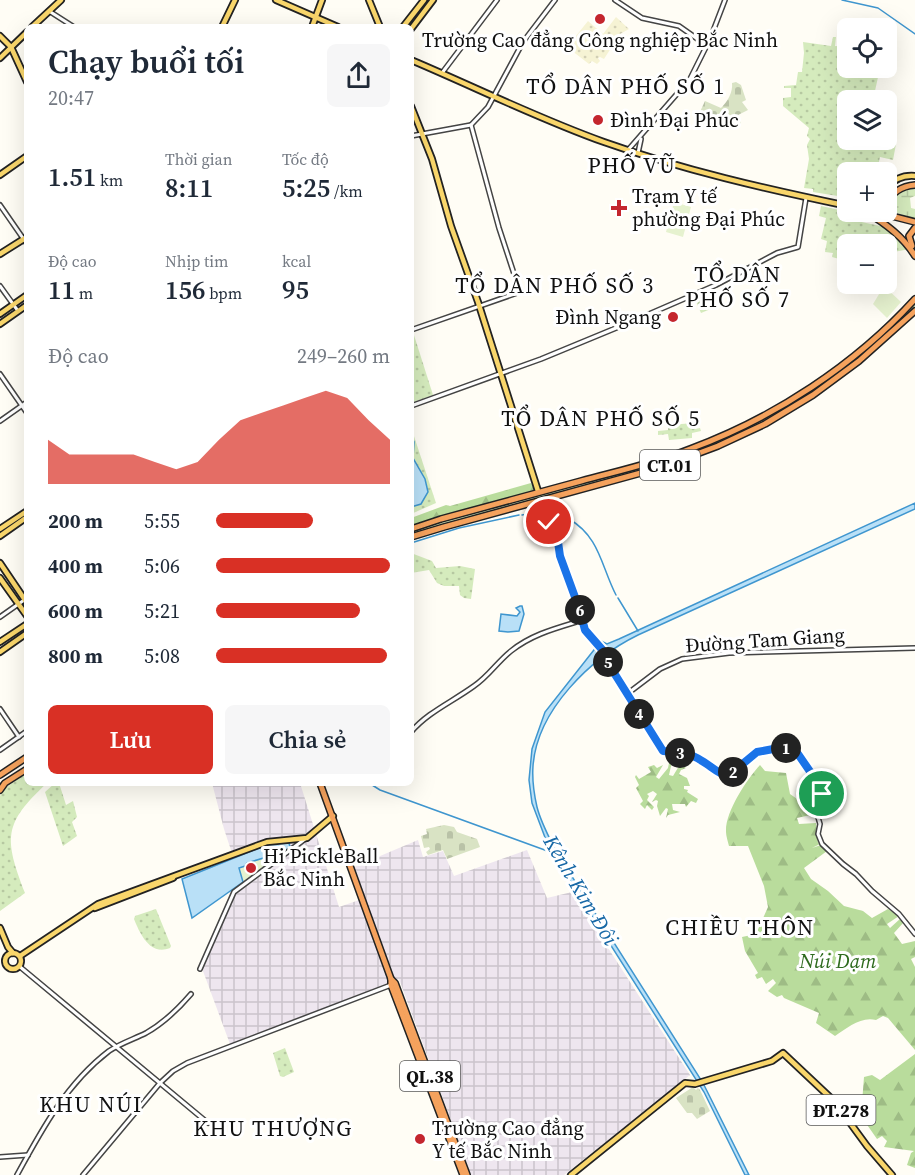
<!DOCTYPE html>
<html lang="vi">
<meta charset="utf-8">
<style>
body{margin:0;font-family:"Source Serif 4",serif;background:#f6f6f7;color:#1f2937;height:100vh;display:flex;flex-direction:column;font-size:22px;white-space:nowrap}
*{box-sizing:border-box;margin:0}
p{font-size:20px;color:#747a83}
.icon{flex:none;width:33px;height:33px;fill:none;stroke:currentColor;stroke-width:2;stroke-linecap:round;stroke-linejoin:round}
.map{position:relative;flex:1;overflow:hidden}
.side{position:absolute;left:24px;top:24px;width:390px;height:762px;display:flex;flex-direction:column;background:#fff;border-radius:9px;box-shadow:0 6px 24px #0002}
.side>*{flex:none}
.fabs{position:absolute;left:837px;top:18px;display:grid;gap:12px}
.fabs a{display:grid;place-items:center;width:60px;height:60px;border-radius:9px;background:#fff;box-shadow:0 6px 24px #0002;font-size:30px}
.pin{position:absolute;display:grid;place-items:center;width:51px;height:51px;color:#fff;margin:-26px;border:3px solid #fff;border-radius:50%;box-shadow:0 2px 6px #0007}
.km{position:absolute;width:30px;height:30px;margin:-15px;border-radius:50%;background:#222;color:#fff;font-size:16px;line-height:30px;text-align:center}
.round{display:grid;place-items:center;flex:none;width:63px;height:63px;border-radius:9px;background:#f6f6f7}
.summary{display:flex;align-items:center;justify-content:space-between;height:102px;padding:0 24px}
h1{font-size:33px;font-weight:600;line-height:45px}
.stats{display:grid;grid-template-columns:repeat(3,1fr);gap:9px;height:102px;padding:6px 24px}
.stats div{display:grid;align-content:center}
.stats b{font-size:26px;font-weight:600}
.stats small{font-size:16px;font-weight:400}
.stats p{font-size:16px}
.chart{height:168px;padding:12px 24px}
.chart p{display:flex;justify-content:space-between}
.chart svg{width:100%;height:108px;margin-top:6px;fill:#d93025;opacity:.7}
.button{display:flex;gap:12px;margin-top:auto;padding:12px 24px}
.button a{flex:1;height:69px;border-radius:9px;background:#d93025;color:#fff;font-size:24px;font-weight:600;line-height:69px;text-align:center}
.button a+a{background:#f6f6f7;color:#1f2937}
ul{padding:0 24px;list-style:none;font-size:20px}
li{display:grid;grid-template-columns:96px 72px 1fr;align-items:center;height:45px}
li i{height:15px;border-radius:8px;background:#d93025}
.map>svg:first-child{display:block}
</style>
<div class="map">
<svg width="915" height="1175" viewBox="0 0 915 1175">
<defs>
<pattern id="industrial-grid" width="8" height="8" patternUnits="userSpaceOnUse" patternTransform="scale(1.5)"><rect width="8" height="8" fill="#eee6ef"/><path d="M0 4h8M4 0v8" fill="none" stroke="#cbc4cc"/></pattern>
<pattern id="farmland-dots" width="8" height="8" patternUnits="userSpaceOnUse" patternTransform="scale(1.5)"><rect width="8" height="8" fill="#f6f3d4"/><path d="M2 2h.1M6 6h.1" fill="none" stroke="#d2cfb5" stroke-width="1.8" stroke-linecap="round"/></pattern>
<pattern id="grass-tufts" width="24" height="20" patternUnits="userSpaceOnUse" patternTransform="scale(1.5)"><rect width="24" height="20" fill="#d5ebbd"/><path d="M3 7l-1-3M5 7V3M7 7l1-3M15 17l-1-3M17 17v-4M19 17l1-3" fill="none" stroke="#b6c8a1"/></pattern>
<pattern id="forest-firs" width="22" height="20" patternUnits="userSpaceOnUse" patternTransform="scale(1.5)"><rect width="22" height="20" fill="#b9dc9c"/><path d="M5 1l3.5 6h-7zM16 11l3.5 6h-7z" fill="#9ebc85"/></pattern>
<pattern id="wetland-marsh" width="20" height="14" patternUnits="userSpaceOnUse" patternTransform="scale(1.5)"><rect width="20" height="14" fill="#d5ebbd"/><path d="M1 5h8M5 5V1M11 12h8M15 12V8" fill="none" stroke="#b6c8a1"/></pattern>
<pattern id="cemetery-stones" width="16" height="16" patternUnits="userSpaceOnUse" patternTransform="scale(1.5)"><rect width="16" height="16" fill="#d9e3c4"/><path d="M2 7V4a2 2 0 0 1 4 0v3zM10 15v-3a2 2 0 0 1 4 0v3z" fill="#b9c2a7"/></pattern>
<pattern id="park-dots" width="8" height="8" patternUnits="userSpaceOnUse" patternTransform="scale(1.5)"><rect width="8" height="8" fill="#d5ebbd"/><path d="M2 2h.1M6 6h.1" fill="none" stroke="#b6c8a1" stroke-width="1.8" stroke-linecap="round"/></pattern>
</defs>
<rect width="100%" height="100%" fill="#fffdf5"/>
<polygon fill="url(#industrial-grid)" points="212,783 300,783 339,907 365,898 354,867 418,840 423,857 443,851 454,876 527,850 547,898 572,892 690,1075 564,1175 471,1175 399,979 230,1044 200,963 231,893 242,883 224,829"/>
<polygon fill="url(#farmland-dots)" points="616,17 629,29 620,34 604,59 600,57 598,58 600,61 597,64 592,61 589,64 567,47 588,21 603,34"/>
<path fill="url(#grass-tufts)" d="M915 302V307C840 383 754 434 653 468 632 475 609 480 587 485 528 501 469 515 411 535V531L434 523 649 466 717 441 752 424 813 388Z"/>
<g fill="url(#forest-firs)">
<polygon points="531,483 536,492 411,527 411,518 446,505 450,506"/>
<polygon points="671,753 674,753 669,775 673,776 679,766 679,754 682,756 680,764 686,768 681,770 679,774 687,778 690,786 684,786 684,789 688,790 687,792 698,799 696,803 691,801 686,807 685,804 672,804 673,810 680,812 668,815 666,818 668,809 666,808 660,816 657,806 658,801 656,800 652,802 657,794 653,791 647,794 649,796 647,800 654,807 652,810 647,805 645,809 640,804 643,801 636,788 639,785 635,777 636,775 639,779 651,772 648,767 654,765 657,768 663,765 656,777 659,779 668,768"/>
<path d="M760 765 765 771 786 773 790 794 800 801 815 806V814L797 818 799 824 816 823 818 843 820 844 812 848 821 845 827 851 804 868 811 879 828 891 844 906 863 911 872 918 888 909 899 916 887 924 890 928 901 918 904 922 894 933 902 944 915 941V957L911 959 915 967V1050L888 1018 883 1016 876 1020C861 1016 847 1028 835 1036L816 1023 819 1013 784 998 782 995 777 997 768 991 776 983 773 979 766 984 762 977 757 979 755 975 758 973 745 951 742 937 756 934 768 907 764 886 748 846H729C728 842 726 836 726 832 725 812 747 779 760 765Z"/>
<polygon points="915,1054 915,1168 907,1165 911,1153 914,1151 884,1147 887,1141 882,1136 877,1139 863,1119 862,1103 864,1077 872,1075 880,1080"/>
</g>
<path fill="url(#wetland-marsh)" d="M915 185V196L910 198 911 208 915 209V219L888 210C887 194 903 190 915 185Z"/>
<g fill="url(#cemetery-stones)">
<path d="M736 82 741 85 746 100 742 102 748 110 738 115 741 124 738 125 732 116H723L722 119 712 122 711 126 700 123 699 114 705 101 721 108C728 101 733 92 732 83Z"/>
<polygon points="444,825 454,827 457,832 477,839 480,847 447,859 443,850 428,855 426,852 430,849 429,847 424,848 421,836 427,834 426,829"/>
<polygon points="693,1087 696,1090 698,1088 700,1090 710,1111 697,1119 692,1113 687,1113 676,1098"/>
</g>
<g fill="url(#park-dots)">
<polygon points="833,37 836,37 835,46 847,47 848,68 880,68 873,100 848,100 848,140 880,140 896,144 893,160 880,157 877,171 861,168 860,172 848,172 847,199 844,197 813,192 813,189 804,188 809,159 807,145 810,139 807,136 809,128 783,106 783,98 791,97 791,88 784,88 784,86 796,85 798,72 802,72 804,53 803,42 831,46"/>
<polygon points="821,206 858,214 857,221 885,227 910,249 888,253 891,264 887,265 886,244 848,244 847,261 832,257 833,253 825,252 827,241 821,239 826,218 819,216"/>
<polygon points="717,289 723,304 701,313 695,299"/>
<polygon points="413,332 433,395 411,403 411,333"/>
<polygon points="695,423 695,429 700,428 701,431 692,433 692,438 669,440 668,434 658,435 658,431 668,430 668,425"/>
<path d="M411 427 436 503 411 514V507L421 504 428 492C427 479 420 472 414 461 413 459 411 431 411 427Z"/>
<polygon points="411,553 432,561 436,568 460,566 475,569 471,599 464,598 460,595 459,586 444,586 437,583 429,570 411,573"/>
<path d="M27 772V783H47C3 824 4 838 25 893L0 911V796L3 790Z"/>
<polygon points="55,783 59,783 66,805 73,801 77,817 72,822 77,836 63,846 45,792"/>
<path d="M156 909 171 946 170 948C150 956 140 934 134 919L135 916Z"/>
<polygon points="285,1048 294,1072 283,1077 280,1076 273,1053"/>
</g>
<g fill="#e6f2cf">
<polygon points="674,202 691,207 683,237 666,232"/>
<polygon points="884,286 901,302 887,318 873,304"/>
<polygon points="277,855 278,857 243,882 239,868 246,866 246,863"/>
</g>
<g fill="#b9e0f7" stroke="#3f96cf" stroke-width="1.5">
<polygon points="411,435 414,442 413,458 425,479 428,492 421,504 411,507"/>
<path d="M915 503V509L638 635C591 658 537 710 533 766 532 780 534 794 537 807 541 823 550 839 557 853L703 1083 749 1175H745L704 1092 549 848 532 803 529 780 532 749 545 712 601 641 607 644 619 639Z"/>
<polygon points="520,606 522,606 524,614 519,631 508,632 499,631 501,614 517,616 520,612 516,608"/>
<polygon points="284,842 289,843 290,847 278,856 277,854 247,863 245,866 239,868 243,882 192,918 182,879 269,844"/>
</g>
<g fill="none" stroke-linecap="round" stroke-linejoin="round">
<g stroke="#3f96cf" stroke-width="1.5">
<polyline points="842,0 878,8 915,34"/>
<polyline points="522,515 541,512 547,522"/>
<path d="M550 521 569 519C600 537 601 566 616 595"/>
<polyline points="411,543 459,528 519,515"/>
<polyline points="618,598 638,631"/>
<polyline points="369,783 380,790 553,853"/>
</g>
<defs>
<g id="minor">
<polyline points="615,0 642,18 679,26 706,45"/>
<polyline points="49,11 74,27"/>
<polyline points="442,73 497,0"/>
<polyline points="411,136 471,125"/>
<polyline points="628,150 690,79 710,39 725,0"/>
<polyline points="638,153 641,139"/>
<polyline points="0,205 27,244"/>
<polyline points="0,286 18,311"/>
<polyline points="411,330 520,292 499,228 471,125 488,107 523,42 555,0"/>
<polyline points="0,374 27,413"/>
<polyline points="411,406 541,359 633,321 716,285 777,253 798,247 806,198"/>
<polyline points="0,421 27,402"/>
<path d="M542 503 558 542 560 556 585 630 596 644 606 654 611 668 663 751C677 752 691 753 702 761 711 766 718 774 728 775L757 752 784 747 792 749 798 754 821 789 822 794 817 814 820 824 818 834 822 844 843 864 856 874 872 891 899 914 915 934"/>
<polyline points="0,617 27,598"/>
<polyline points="627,694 660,669 682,659 729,653 915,648"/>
<polyline points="0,709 19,737"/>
<path d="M411 732C428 712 452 702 474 686 489 676 497 662 511 651 532 634 557 628 583 620"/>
<polyline points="0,750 27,731"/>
<polyline points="19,966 208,1123"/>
<polyline points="200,969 234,892 305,839"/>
<polyline points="0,1157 28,1155"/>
<path d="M17 1175C42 1129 67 1083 109 1051 121 1043 134 1039 146 1033 162 1024 179 1008 191 994"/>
<polyline points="83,1175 160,1083 173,1071 187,1063 391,985"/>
</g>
<g id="major">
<polyline points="276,0 338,27"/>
<polyline points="369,0 380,27"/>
<polyline points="32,27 61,0"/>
<polyline points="222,27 235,0"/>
<polyline points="312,27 322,0"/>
<polyline points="403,27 424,0"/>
<polyline points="411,29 433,0"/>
<polyline points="0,36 11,47 27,82"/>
<polyline points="0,58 27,32"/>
<path d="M411 60C475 87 539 119 604 142 683 170 766 189 848 206"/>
<polyline points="411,106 432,159 451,226 478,302 538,491"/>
<polyline points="0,175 27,156"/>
<path d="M886 188C894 179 904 175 915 176"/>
<polyline points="0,254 27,237"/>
<polyline points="0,314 27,295"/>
<polyline points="0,324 27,305"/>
<polyline points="0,529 27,511"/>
<polyline points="0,536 27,517"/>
<polyline points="0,563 27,603"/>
<polyline points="0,578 27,616"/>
<polyline points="0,642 27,624"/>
<polyline points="0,652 27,633"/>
<polyline points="95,908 173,878"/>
<polyline points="0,928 8,947 13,953"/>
<circle cx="13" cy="961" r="8"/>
<polyline points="20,956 98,904 267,842 307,838 333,816"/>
<polyline points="571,1175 685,1083 695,1084 772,1061 783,1053 834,1101 867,1146 892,1175"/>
</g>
<g id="highway">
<path d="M886 205C892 192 901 186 915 185"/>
<path d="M866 212C885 223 903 236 915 256"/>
<polyline points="876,212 915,222"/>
<polyline points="912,246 909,236 915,228"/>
<path d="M411 529 441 519C488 506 534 494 581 481 618 471 655 463 690 449 774 418 855 365 915 299"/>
<polyline points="411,537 444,527 659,468 718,446 765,424 813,395 859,361 915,311"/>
<polyline points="0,775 27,757"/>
<polyline points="320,783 391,979 391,985 463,1175"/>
<polyline points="0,790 5,783 27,769"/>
<polyline points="391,979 395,983 467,1175"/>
</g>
</defs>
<use href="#minor" stroke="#444" stroke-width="6"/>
<use href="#major" stroke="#222" stroke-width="8"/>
<use href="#highway" stroke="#222" stroke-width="8"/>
<use href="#minor" stroke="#fff" stroke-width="3"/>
<use href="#major" stroke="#f9d66b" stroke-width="4.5"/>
<use href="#highway" stroke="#f5a25d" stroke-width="5"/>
</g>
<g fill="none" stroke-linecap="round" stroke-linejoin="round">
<defs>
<path id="route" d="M549 522 558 542 560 556 579 608 585 630 606 654 611 668 663 751C677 752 691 753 702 761 711 766 718 774 728 776L757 752 784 747 792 749 798 754 820 786 822 794"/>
</defs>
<use href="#route" stroke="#fff" stroke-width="12"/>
<use href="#route" stroke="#1a73e8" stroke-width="8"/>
</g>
<g fill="#c4262e" stroke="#fff" stroke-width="2">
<circle cx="600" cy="19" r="6"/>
<circle cx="598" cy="120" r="6"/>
<path d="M616 199h6v6h6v6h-6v6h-6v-6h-6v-6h6z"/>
<circle cx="673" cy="317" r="6"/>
<circle cx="251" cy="868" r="6"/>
<circle cx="420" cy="1139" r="6"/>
</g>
<g text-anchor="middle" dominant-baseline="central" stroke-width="6" stroke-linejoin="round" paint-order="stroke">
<g fill="#fff" stroke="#585858" stroke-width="1.5">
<rect x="640" y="450" width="60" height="30" rx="4.5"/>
<rect x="400" y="1061" width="60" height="30" rx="4.5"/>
<rect x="806.5" y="1095" width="69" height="30" rx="4.5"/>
</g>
<g font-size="18" font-weight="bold" fill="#111">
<text x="670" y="465">CT.01</text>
<text x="430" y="1076">QL.38</text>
<text x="841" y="1110">ĐT.278</text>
</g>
<g font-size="20" fill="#111" stroke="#fff" text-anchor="start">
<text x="600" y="40" text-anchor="middle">Trường Cao đẳng Công nghiệp Bắc Ninh</text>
<text x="610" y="120">Đình Đại Phúc</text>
<text x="632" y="196">Trạm Y tế<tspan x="632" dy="23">phường Đại Phúc</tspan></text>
<text x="661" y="317" text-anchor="end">Đình Ngang</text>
<text x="263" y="856">Hi PickleBall<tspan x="263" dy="23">Bắc Ninh</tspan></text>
<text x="432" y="1128">Trường Cao đẳng<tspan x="432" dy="23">Y tế Bắc Ninh</tspan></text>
</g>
<g font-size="20" fill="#111" stroke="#fff">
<text transform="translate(765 640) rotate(-4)">Đường Tam Giang</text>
</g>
<g font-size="20" font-style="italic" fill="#2f6b1f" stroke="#fff">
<text x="838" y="961">Núi Dạm</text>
</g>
<g font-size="21" font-style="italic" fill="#1768a6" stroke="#fff">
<text transform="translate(581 890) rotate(59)">Kênh Kim Đôi</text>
</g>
<g font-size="22" letter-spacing="1.5" fill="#111" stroke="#fff">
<text x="626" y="86">TỔ DÂN PHỐ SỐ 1</text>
<text x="632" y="165">PHỐ VŨ</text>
<text x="738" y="274">TỔ DÂN<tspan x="738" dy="25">PHỐ SỐ 7</tspan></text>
<text x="555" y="285">TỔ DÂN PHỐ SỐ 3</text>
<text x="601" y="418">TỔ DÂN PHỐ SỐ 5</text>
<text x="740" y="927">CHIỀU THÔN</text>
<text x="91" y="1104">KHU NÚI</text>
<text x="273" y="1128">KHU THƯỢNG</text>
</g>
</g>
</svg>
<div class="fabs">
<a><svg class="icon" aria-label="locate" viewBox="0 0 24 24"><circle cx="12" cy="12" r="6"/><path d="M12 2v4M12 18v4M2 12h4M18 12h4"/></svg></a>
<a><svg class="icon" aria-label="layers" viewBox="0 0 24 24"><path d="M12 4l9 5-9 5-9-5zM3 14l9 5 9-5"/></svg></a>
<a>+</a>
<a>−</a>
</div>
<div class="pin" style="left:822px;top:794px;background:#1e9e55"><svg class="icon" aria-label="arrive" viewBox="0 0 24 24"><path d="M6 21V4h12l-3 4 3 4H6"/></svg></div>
<div class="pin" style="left:549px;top:522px;background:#d93025"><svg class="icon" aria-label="check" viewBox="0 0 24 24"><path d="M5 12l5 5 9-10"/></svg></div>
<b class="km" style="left:786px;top:748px">1</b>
<b class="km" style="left:733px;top:772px">2</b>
<b class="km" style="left:680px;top:753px">3</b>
<b class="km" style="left:639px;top:714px">4</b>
<b class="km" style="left:608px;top:662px">5</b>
<b class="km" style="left:580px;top:610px">6</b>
<section class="side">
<div class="summary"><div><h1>Chạy buổi tối</h1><p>20:47</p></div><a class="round"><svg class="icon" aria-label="share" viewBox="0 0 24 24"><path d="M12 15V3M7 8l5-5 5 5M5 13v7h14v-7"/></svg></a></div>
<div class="stats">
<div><b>1.51<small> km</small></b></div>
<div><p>Thời gian</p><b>8:11</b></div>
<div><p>Tốc độ</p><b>5:25<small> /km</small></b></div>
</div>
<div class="stats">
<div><p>Độ cao</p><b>11<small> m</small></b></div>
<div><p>Nhịp tim</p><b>156<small> bpm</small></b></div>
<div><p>kcal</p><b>95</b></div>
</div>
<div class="chart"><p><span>Độ cao</span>249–260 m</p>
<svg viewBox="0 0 160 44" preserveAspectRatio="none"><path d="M0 44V26L10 32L20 32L30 32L40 32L50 35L60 38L70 35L80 26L90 18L100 15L110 12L120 9L130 6L140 9L150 18L160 26V44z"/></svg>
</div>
<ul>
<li><b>200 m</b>5:55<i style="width:56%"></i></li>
<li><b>400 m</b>5:06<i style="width:100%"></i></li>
<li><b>600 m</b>5:21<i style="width:83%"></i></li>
<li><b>800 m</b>5:08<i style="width:98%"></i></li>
</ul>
<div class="button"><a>Lưu</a><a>Chia sẻ</a></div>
</section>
</div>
